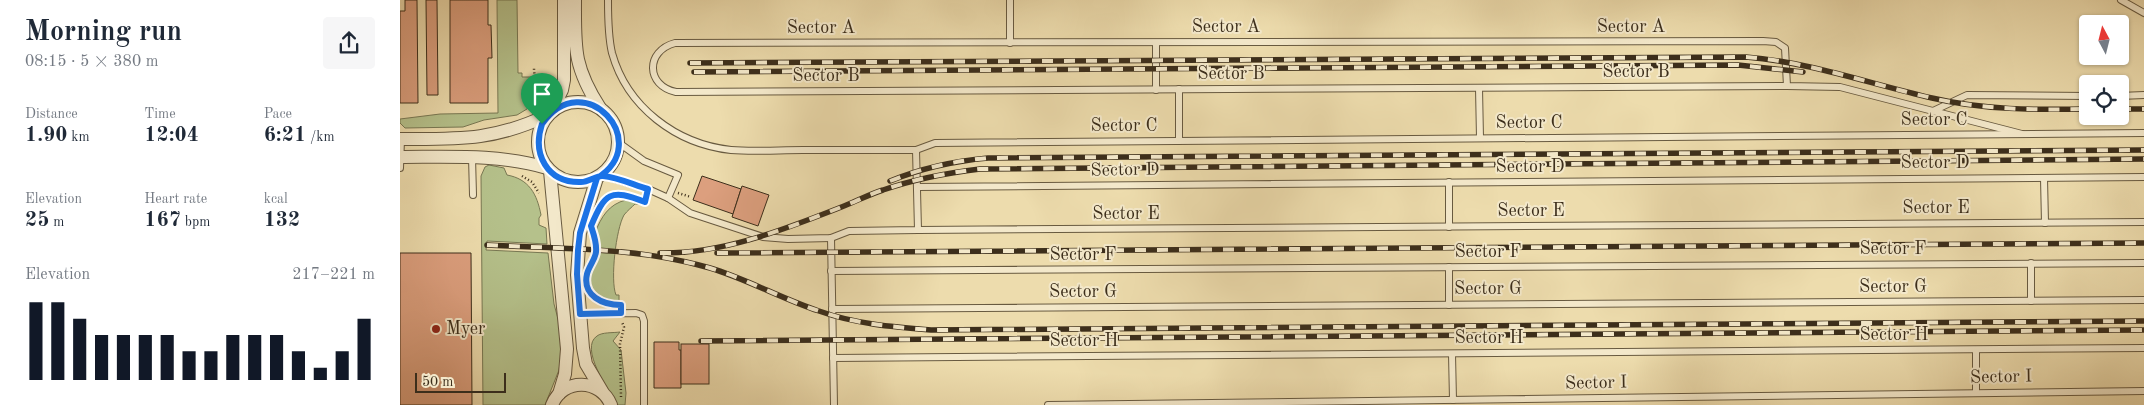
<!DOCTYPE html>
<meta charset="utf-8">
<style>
body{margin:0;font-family:"Old Standard TT",serif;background:#f6f6f7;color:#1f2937;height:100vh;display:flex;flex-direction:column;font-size:19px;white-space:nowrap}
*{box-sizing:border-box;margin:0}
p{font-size:16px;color:#747a83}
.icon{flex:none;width:28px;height:28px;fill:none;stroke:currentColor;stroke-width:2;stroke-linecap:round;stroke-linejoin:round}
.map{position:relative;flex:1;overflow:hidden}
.side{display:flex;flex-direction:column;background:#fff;width:400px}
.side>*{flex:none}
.needle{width:32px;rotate:353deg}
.controls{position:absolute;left:1679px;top:15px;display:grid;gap:10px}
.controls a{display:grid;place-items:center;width:50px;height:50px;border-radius:5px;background:#fff;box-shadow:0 1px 4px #0004;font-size:25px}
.scale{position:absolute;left:15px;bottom:12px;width:91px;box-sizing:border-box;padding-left:5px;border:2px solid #3c2e1b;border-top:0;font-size:14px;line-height:18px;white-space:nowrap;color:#3c2e1b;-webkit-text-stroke:4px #f3e8ca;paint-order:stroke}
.pin{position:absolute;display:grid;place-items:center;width:42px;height:42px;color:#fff;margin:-51px -21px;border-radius:50% 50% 50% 0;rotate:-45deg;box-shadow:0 0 5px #0007}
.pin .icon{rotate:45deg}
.round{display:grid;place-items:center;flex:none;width:52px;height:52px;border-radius:5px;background:#f6f6f7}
.headline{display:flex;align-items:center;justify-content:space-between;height:85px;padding:0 25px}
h1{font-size:28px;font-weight:800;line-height:38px}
.figures{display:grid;grid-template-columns:repeat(3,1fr);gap:8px;height:85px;padding:5px 25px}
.figures div{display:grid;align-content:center}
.figures b{font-size:21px;font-weight:800}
.figures small{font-size:14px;font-weight:400}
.figures p{font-size:14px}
.chart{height:140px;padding:10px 25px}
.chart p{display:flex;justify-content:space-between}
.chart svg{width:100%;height:90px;margin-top:5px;stroke:#111827;stroke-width:6}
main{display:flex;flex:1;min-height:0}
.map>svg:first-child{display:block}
</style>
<main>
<section class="side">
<div class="headline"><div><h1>Morning run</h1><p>08:15 · 5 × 380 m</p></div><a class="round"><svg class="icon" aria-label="share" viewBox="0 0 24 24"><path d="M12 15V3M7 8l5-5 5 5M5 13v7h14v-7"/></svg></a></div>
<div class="figures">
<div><p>Distance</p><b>1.90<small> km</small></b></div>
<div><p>Time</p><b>12:04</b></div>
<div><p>Pace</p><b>6:21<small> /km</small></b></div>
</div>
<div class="figures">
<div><p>Elevation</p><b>25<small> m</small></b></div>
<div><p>Heart rate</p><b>167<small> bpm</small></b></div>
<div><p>kcal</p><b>132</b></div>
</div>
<div class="chart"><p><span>Elevation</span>217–221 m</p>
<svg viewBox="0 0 160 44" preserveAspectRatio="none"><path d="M5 44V6M15 44V6M25 44V14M35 44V22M45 44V22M55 44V22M65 44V22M75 44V30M85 44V30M95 44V22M105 44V22M115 44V22M125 44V30M135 44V38M145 44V30M155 44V14"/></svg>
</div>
</section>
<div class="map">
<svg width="1744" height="405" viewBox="0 0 1744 405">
<rect width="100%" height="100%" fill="#eddcad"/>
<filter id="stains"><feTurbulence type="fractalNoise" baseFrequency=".004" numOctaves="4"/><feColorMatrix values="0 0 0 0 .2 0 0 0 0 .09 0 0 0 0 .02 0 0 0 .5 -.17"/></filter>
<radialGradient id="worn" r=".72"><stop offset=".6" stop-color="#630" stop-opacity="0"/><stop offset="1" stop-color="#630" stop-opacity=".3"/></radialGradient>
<g fill="#b5c18b" stroke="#787853">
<polygon points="97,0 117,0 118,73 122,73 122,77 131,77 135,80 136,89 134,99 127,109 117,115 84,120 63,127 5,128 0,123 0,119 40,114 98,113"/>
<path d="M89 165 104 168 107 175C129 179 137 194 141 215L139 218V225L146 228 147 244 87 241 86 250 148 253 154 304 161 330V356L159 370 145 405H83L81 176 85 167Z"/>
<path d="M226 200 237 201 239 204H235C232 207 227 211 224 215 216 229 210 280 216 295H219V303C202 303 186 294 189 275 190 269 194 265 196 260 198 251 197 242 195 233 201 217 209 204 226 200Z"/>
<path d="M220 332 213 341 221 350 226 393 225 405H216C209 390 179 348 197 336 202 332 213 333 220 332Z"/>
</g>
<g fill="#dc9f7e" stroke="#3c2e1b">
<polygon points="5,0 17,0 18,103 0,103 0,11 5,11"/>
<polygon points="26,0 37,0 38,95 27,95"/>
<polygon points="50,0 88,0 88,25 91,25 92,58 88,58 88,103 50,103"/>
<polygon points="302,176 341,189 333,214 293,200"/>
<polygon points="342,186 369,195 358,226 332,217"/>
<polygon points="0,253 71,253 72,405 0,405"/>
<polygon points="254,342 279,342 279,350 281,350 281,388 254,388"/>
<rect x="281" y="344" width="28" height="40"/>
</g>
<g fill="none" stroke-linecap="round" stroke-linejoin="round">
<defs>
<g id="service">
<path d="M208 0C208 18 208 36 212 53 227 107 276 144 331 150 354 152 379 150 403 150 440 150 478 150 516 150L535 143 1744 133"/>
<polyline points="610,0 610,43"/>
<polyline points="1721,0 1744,13"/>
<polyline points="756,43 756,90"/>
<path d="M1387 86 276 92C246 86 245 51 275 43L1363 41 1376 42 1385 48 1387 86 1440 87 1622 134"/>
<polyline points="1079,88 1080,138"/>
<polyline points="779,89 779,141"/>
<polyline points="1720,96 1744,95"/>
<polyline points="1533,111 1567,95 1688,96"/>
<polyline points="219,143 244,161 278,175 268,198"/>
<polyline points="72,157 73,195"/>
<polyline points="0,168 1,139"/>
<polyline points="202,175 248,189 268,198 290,213 363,237 388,239 431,238 449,231 518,230 516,150"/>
<polyline points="1644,178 1645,223"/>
<polyline points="1049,182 1049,227"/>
<polyline points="517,187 1744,177"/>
<polyline points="518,230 1744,222"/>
<polyline points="431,238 434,405"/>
<polyline points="1049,267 1049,305"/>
<polyline points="431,271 1744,263"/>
<polyline points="1631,301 1631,263"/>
<polyline points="432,309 1744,300"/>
<polyline points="180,314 236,313 242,315 244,321 244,405"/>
<polyline points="1576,350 1576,393"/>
<polyline points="1052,354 1053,400"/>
<polyline points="433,358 1744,348"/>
<polyline points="648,405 1744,391"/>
</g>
<g id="minor">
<path d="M175 0C175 48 173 66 200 108"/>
<circle cx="178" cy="142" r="40"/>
<polyline points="152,111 162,90 164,80 164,0"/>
<path d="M0 139C59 139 93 141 148 115"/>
<path d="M0 157C50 157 99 154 147 168"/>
<polyline points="150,171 167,349 165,374 159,394"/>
<polyline points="197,178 180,233 177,275 183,348 186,364 202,391"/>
<path d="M152 405C163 377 201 379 211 405"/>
</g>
</defs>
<use href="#service" stroke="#685a40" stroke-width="8"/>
<use href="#minor" stroke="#685a40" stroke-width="14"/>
<g stroke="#3c2e1b" stroke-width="2.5" stroke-dasharray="1 2.5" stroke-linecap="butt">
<path d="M129 109C144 96 134 83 134 68"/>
<polyline points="122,176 132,182 139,193"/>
<polyline points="278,193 291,197"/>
<polyline points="203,201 215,194 230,196 245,202 246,196"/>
<polyline points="191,266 196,251 193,231"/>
<polyline points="192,295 205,304"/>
<polyline points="221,397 220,344 224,327 222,322"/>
</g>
<use href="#service" stroke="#f3e8ca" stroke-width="6"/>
<use href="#minor" stroke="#f3e8ca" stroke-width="12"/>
<defs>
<g id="rail">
<path d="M290 63 1346 57C1410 62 1470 84 1532 98 1583 110 1635 110 1688 109"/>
<polyline points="294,72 1338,65 1403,72"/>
<polyline points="1720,109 1744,109"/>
<path d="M490 181C522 168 554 161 588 158L1744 150"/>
<path d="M87 245C161 249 238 247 310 268 347 279 382 299 419 311 455 324 494 327 532 330L1744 321"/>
<path d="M260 253C324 254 385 229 444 206 457 201 470 194 483 190 515 179 546 173 580 169L1744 159"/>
<polyline points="317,253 1744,243"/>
<polyline points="301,341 1744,330"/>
</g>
</defs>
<use href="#rail" stroke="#3c2e1b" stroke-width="5.5"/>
<use href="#rail" stroke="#f3e8ca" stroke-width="4" stroke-dasharray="11" stroke-linecap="butt"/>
</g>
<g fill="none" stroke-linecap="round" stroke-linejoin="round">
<defs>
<path id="route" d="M142 124C132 154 147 183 181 182 189 182 197 175 203 176 217 177 234 185 248 189L245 202C210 188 205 193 191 226 194 235 197 243 196 252 195 260 189 266 187 274 182 296 203 305 221 305V313L180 314 177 274 178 250 180 233 197 178C255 143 184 64 142 124"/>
</defs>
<use href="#route" stroke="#fff" stroke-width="10"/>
<use href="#route" stroke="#1a73e8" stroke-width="6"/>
</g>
<circle fill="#8f2418" stroke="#f3e8ca" stroke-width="2" cx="36" cy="329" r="5"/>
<g text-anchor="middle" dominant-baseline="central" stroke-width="4" stroke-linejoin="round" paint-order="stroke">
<g font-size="18" fill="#3c2e1b" stroke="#f3e8ca">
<text x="826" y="27">Sector A</text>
<text x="1231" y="27">Sector A</text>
<text x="421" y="28">Sector A</text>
<text x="1236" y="72">Sector B</text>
<text x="831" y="74">Sector B</text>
<text x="426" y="76">Sector B</text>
<text x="1534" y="120">Sector C</text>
<text x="1129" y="123">Sector C</text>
<text x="724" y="126">Sector C</text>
<text x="1535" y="163">Sector D</text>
<text x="1130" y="167">Sector D</text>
<text transform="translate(725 170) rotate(-1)">Sector D</text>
<text x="1536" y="208">Sector E</text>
<text x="1131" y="211">Sector E</text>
<text x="726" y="214">Sector E</text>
<text x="1493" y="249">Sector F</text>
<text x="1088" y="252">Sector F</text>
<text x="683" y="255">Sector F</text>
<text x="1493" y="287">Sector G</text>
<text x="1088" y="289">Sector G</text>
<text x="683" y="292">Sector G</text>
<text x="1494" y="335">Sector H</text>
<text x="1089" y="338">Sector H</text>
<text x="684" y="341">Sector H</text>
<text transform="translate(1601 377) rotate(-1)">Sector I</text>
<text transform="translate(1196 383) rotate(-1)">Sector I</text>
</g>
<g font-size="18" fill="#3c2e1b" stroke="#f3e8ca" text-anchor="start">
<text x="46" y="329">Myer</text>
</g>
</g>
<rect width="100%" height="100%" filter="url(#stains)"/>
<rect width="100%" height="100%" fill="url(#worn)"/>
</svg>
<div class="controls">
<a><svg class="needle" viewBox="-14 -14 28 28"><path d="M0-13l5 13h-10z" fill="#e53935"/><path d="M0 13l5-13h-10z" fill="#747a83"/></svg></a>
<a><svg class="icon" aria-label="locate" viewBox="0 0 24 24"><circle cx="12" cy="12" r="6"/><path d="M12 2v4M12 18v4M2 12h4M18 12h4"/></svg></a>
</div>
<div class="scale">50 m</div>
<div class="pin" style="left:142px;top:124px;background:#1e9e55"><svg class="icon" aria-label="arrive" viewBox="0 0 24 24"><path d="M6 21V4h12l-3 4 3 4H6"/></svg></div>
</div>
</main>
